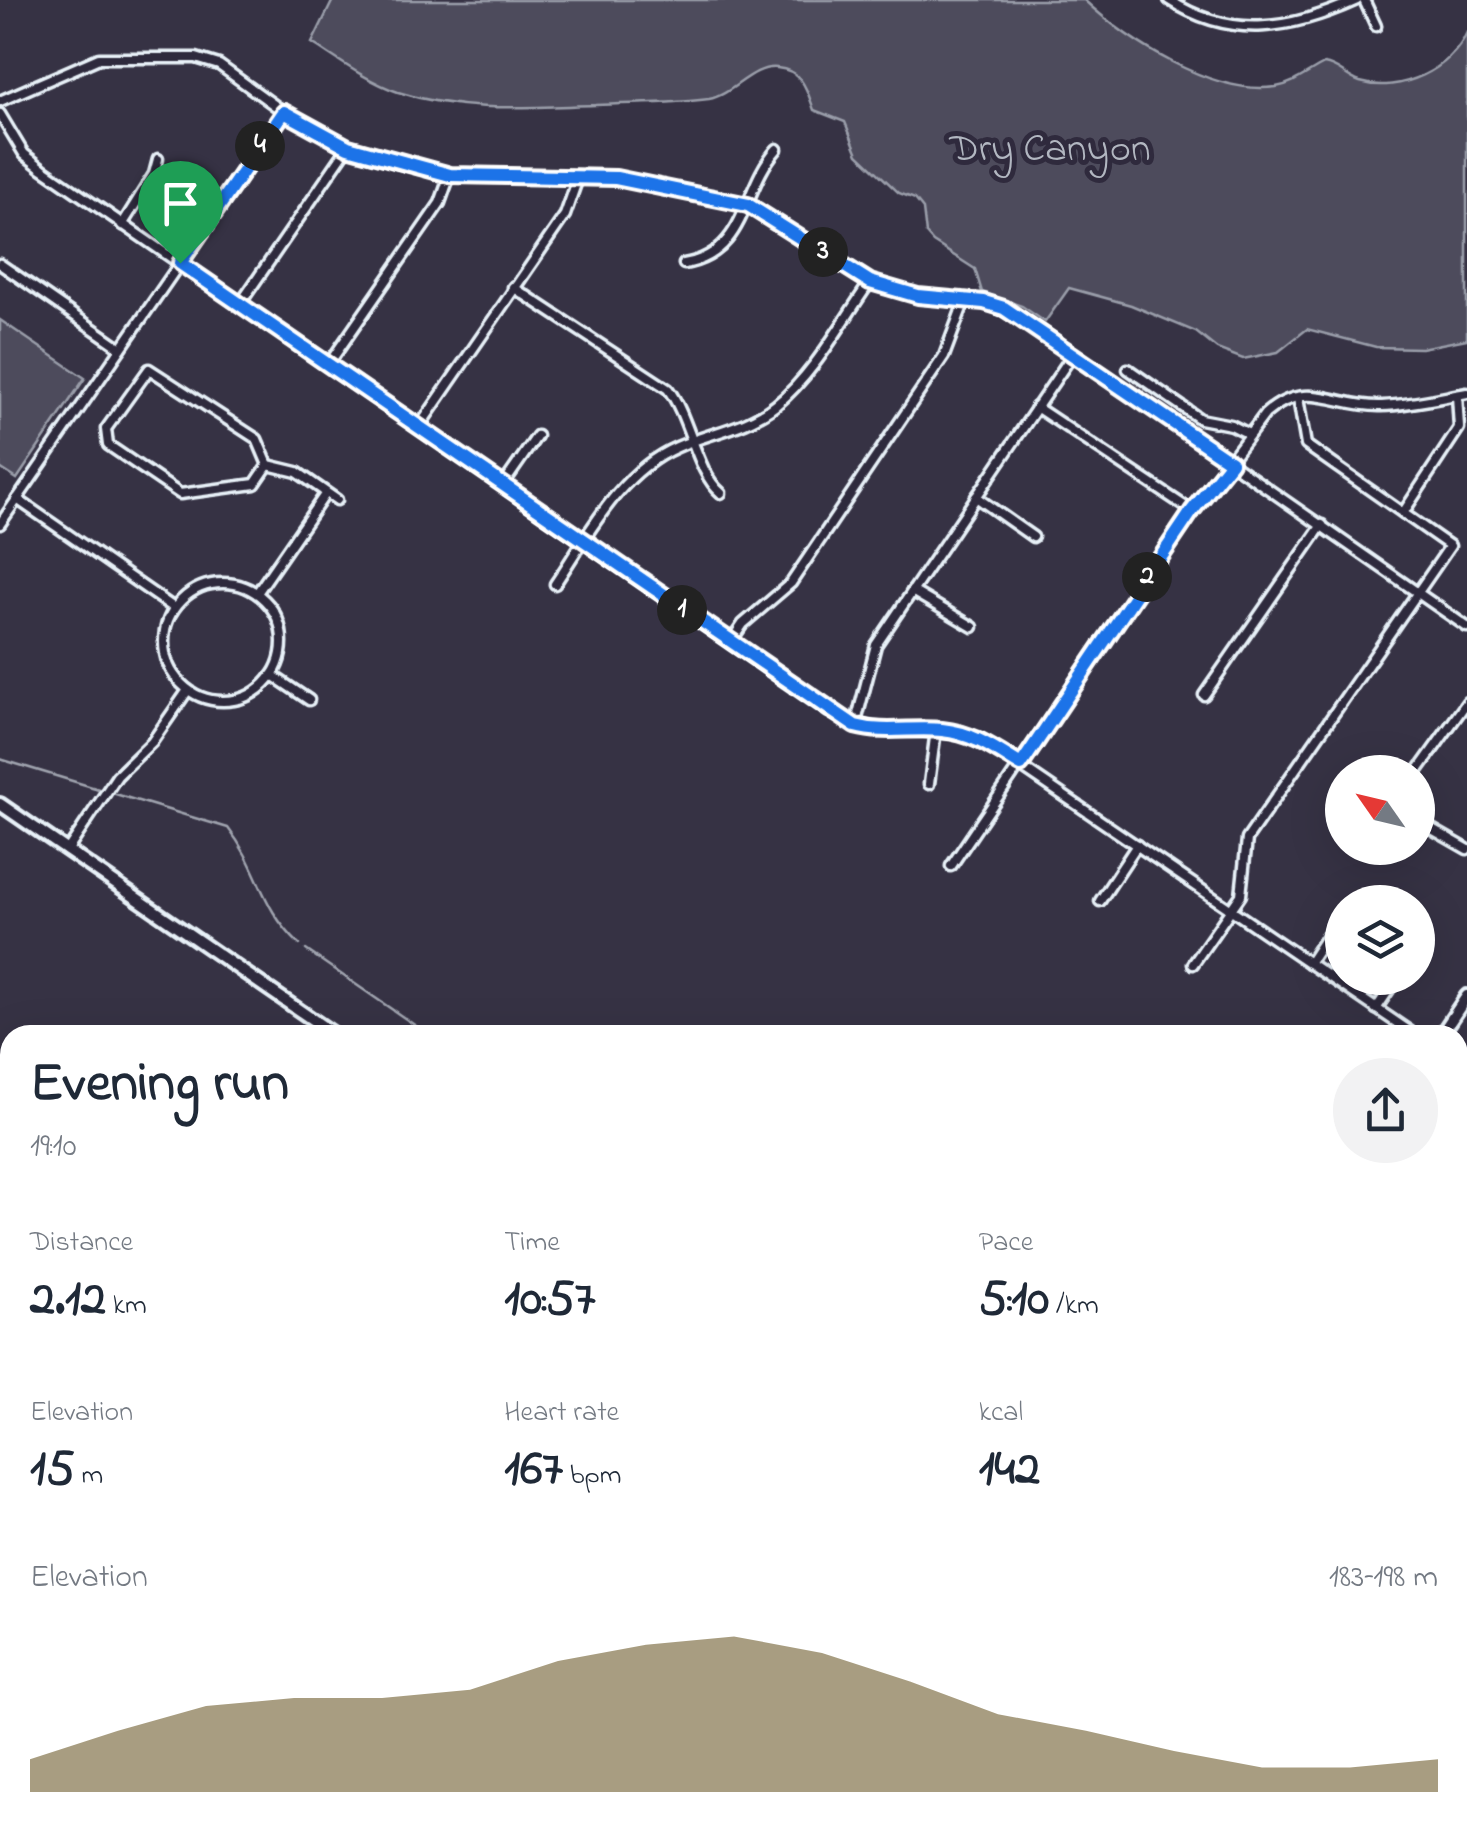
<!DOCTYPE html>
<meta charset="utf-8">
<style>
body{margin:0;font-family:"Indie Flower",sans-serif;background:#f2f2f3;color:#1f2937;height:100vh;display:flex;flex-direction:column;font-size:38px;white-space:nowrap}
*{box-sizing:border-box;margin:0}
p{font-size:32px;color:#747a83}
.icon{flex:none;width:55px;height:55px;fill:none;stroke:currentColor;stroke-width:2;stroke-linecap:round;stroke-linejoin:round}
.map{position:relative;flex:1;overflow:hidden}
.sheet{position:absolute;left:0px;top:1025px;width:1468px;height:812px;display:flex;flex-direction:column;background:#fff;border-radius:30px 30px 0 0;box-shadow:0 10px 40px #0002}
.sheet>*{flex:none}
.needle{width:65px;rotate:304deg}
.tools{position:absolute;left:1325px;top:755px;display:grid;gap:20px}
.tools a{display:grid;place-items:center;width:110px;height:110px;border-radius:50%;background:#fff;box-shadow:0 10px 40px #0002;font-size:50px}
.pin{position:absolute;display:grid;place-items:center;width:85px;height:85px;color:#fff;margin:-102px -42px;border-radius:50% 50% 50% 0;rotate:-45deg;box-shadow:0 0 10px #0007}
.pin .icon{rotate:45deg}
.km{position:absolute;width:50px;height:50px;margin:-25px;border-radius:50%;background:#222;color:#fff;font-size:28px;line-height:50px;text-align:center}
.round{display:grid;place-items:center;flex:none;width:105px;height:105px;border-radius:52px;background:#f2f2f3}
.headline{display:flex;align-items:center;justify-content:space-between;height:170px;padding:0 30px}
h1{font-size:55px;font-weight:700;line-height:75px}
.metrics{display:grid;grid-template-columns:repeat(3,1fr);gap:15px;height:170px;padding:10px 30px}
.metrics div{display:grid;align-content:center}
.metrics b{font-size:50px;font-weight:700}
.metrics small{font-size:28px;font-weight:400}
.metrics p{font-size:28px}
.chart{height:280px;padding:20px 30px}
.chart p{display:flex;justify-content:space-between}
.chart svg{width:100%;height:180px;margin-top:10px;fill:#84754c;opacity:.7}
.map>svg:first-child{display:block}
</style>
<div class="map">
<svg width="1467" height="1837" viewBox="0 0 1467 1837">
<rect width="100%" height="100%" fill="#363244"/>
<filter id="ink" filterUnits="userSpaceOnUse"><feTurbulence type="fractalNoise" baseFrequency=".01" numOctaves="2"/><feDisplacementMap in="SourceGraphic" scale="20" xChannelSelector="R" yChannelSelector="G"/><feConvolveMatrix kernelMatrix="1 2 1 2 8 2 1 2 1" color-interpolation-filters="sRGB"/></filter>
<g filter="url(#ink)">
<g fill="#4d4b5c" stroke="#9a9eaa" stroke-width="2.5">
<path d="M333 0H1084C1128 41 1212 96 1276 87 1294 84 1308 72 1324 64 1339 66 1345 77 1360 82 1400 94 1452 69 1467 32V339L1421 348 1376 347 1307 329 1278 352 1243 359 1217 349 1196 332 1131 305 1069 288 1045 322 1022 306 982 292 975 269 933 242 926 234 923 209 915 199 899 193 858 154 845 122 814 110C807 91 803 70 777 68 752 65 733 95 709 99 672 104 633 103 595 105 529 107 463 113 398 92 367 81 340 61 312 43Z"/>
<polygon points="0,320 85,378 17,479 0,468"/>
</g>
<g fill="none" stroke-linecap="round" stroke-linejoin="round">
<g stroke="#a0a4af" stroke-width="2.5">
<polyline points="0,759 102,790"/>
<path d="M112 793 228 828C261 870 258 905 300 945"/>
<polyline points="306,950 429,1035"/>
<polyline points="1458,1717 1467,1731"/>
</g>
<defs>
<g id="street">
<path d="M1169 0C1232 41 1293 29 1357 0"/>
<polyline points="1364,0 1376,26"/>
<polyline points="0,101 99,58 196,58 219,65 284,112 348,147 396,163 450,175 616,178 748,205 870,282 918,296 984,302 1022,318 1467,627"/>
<path d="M0 114 24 154 43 169 829 712C881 740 923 725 979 738L1415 1035"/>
<polyline points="122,225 154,174 158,159"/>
<polyline points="0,264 121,348"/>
<path d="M684 264C748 253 741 189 777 149"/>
<path d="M513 287 668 389C690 418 696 472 721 493"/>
<polyline points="240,304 348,147"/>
<polyline points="328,365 440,203 450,175"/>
<polygon points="149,369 257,439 268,465 255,484 180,494 108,445 106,429"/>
<polyline points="1128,369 1200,419 1231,425 1249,434"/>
<polyline points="1036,407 1192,511"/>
<polyline points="419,427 565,215 578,178"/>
<polyline points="268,465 297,472 337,500"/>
<polyline points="503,485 537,436"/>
<polyline points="976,497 1033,537"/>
<polyline points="17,499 174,608"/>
<polyline points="1403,513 1459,428 1457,395"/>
<polyline points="0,524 284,112"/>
<circle cx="223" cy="642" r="59"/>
<path d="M555 584C588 535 619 472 677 447 709 433 747 428 776 405 815 373 841 323 870 282"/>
<polyline points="912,591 973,627"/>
<polyline points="257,593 326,493"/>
<polyline points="730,643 743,624 791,583 944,356 965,300"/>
<polyline points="272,675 309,700"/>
<polyline points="1204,695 1322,525"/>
<polyline points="855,726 876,645 1073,354"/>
<polyline points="1417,772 1467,702"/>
<polyline points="929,784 936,730"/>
<polyline points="1418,821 1467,849"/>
<polyline points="67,851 117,776 152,742 188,690"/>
<path d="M951 866 1192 511 1265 414C1307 377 1337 408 1382 406 1410 405 1439 398 1467 393"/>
<polyline points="1100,901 1137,845"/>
<polyline points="1309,963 1338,919"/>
<polyline points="1193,964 1241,895 1247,839 1450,546 1306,445 1298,398"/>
<polyline points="1376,1009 1397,978"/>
<polyline points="1458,1065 1467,1072"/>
<polyline points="1458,1131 1467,1117"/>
</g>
<g id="secondary">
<polyline points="0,804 335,1035"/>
<polyline points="1441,1035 1467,996"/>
<polyline points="897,1837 903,1828"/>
</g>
</defs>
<use href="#street" stroke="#e8f1f8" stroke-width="15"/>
<use href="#secondary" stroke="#e8f1f8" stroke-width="18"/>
<use href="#street" stroke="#2f2a3d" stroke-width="8"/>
<use href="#secondary" stroke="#2f2a3d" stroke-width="10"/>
</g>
</g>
<g fill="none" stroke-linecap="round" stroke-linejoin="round" filter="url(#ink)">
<defs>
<path id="route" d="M284 112 348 147 450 175 616 178 748 205 870 282 918 296 984 302 1004 308 1231 462 1192 511 1021 765C995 749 973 733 942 730 912 727 885 734 855 726L180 263Z"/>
</defs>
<use href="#route" stroke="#fff" stroke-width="20"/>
<use href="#route" stroke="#1a73e8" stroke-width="12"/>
</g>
<g text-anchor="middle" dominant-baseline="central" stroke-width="10" stroke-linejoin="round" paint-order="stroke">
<g font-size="40" fill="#b2b7c1" stroke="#2f2a3d">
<text x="1050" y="150">Dry Canyon</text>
</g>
</g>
</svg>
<div class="tools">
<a><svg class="needle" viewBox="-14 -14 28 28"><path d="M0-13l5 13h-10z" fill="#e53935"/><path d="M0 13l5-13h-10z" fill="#747a83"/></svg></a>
<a><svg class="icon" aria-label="layers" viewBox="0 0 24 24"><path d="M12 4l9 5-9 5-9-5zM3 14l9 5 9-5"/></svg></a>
</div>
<div class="pin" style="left:180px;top:263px;background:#1e9e55"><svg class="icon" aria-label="arrive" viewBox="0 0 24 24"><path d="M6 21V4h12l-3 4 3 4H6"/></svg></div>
<b class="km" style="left:682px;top:610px">1</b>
<b class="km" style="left:1147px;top:577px">2</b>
<b class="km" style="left:823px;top:252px">3</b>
<b class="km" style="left:260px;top:146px">4</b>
<section class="sheet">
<div class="headline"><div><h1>Evening run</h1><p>19:10</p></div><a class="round"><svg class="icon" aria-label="share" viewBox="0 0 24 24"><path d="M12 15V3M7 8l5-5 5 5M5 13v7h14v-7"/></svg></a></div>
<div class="metrics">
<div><p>Distance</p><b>2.12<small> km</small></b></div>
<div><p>Time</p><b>10:57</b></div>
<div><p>Pace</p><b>5:10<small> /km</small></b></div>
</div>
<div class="metrics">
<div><p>Elevation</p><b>15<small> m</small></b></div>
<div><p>Heart rate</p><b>167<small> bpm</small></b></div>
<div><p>kcal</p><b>142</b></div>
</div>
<div class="chart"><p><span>Elevation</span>183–198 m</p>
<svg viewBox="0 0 160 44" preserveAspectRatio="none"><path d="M0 44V36L10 29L20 23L30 21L40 21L50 19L60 12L70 8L80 6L90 10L100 17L110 25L120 29L130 34L140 38L150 38L160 36V44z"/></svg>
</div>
</section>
</div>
